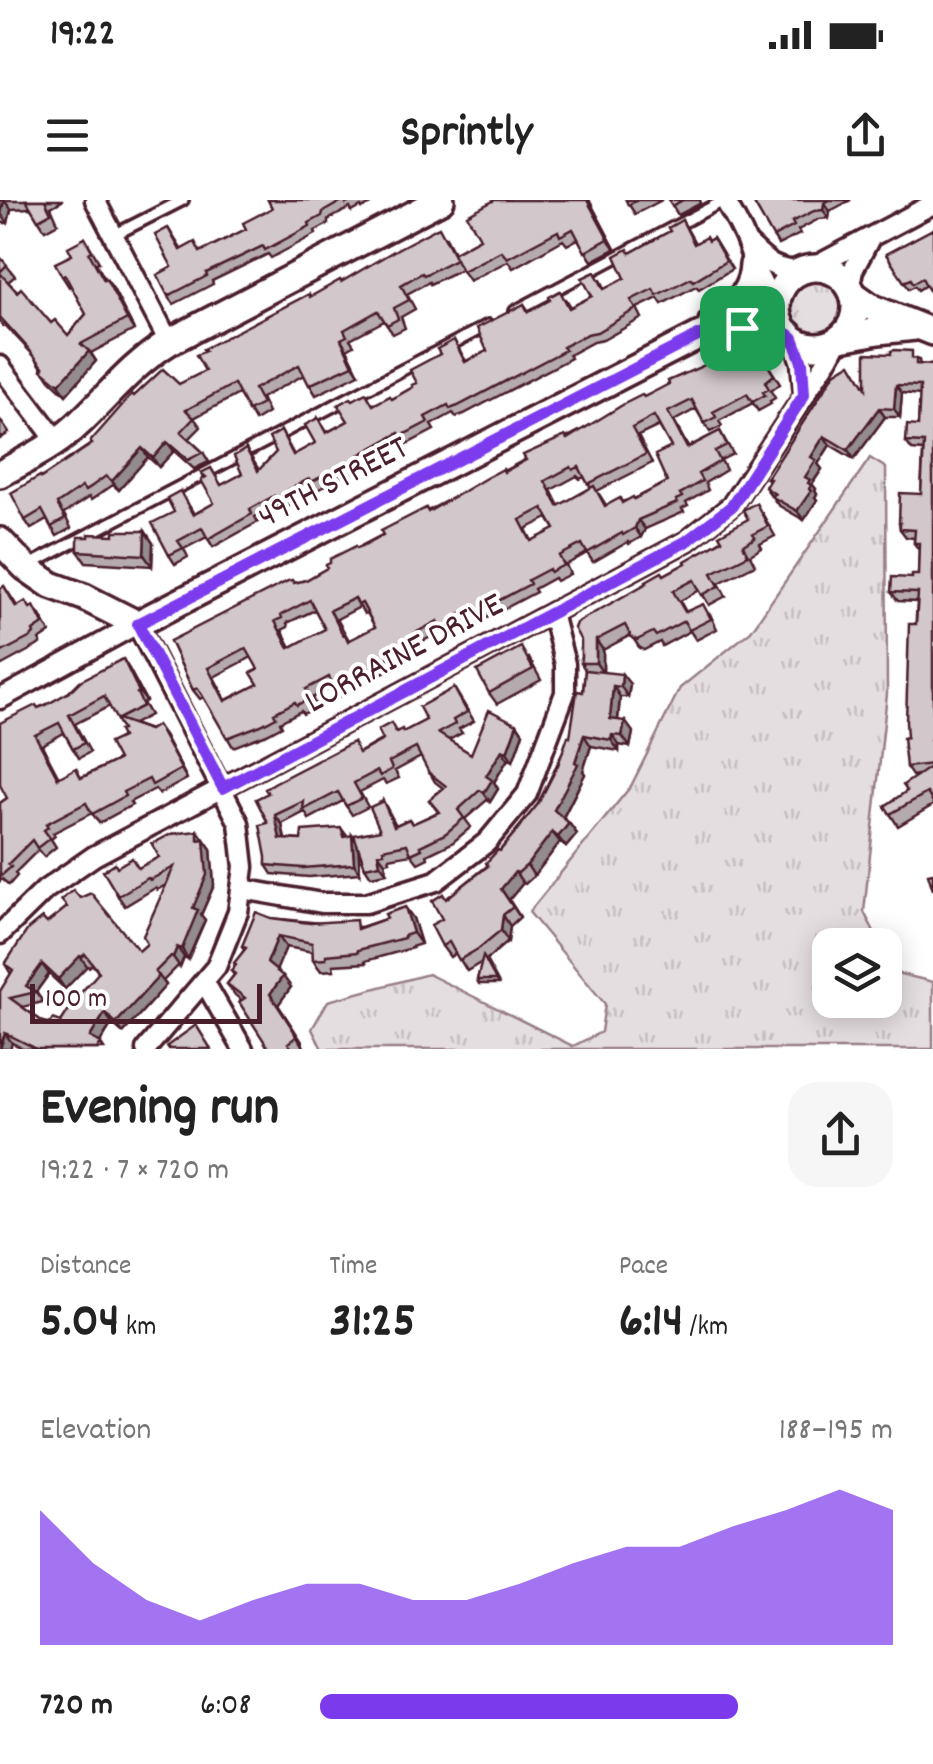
<!DOCTYPE html>
<meta charset="utf-8">
<style>
body{margin:0;font-family:Dekko,sans-serif;background:#f6f6f6;color:#222;height:100vh;display:flex;flex-direction:column;font-size:38px;white-space:nowrap}
*{box-sizing:border-box;margin:0}
p{font-size:32px;color:#767676}
.icon{flex:none;width:55px;height:55px;fill:none;stroke:currentColor;stroke-width:2;stroke-linecap:round;stroke-linejoin:round}
.map{position:relative;height:849px;overflow:hidden}
.sheet{display:flex;flex-direction:column;background:#fff;flex:1}
.sheet>*{flex:none}
.tools{position:absolute;left:812px;top:728px;display:grid;gap:20px}
.tools a{display:grid;place-items:center;width:90px;height:90px;border-radius:20px;background:#fff;box-shadow:0 5px 25px #0003;font-size:50px}
.scale{position:absolute;left:30px;bottom:25px;width:232px;box-sizing:border-box;padding-left:10px;border:5px solid #4a1f2b;border-top:0;font-size:28px;line-height:35px;white-space:nowrap;color:#4a1f2b;-webkit-text-stroke:8px #fff;paint-order:stroke}
.pin{position:absolute;display:grid;place-items:center;width:85px;height:85px;color:#fff;margin:-42px;border-radius:20px;box-shadow:0 5px 15px #0006}
.round{display:grid;place-items:center;flex:none;width:105px;height:105px;border-radius:30px;background:#f6f6f6}
.head{display:flex;align-items:center;justify-content:space-between;height:170px;padding:0 40px}
h1{font-size:55px;font-weight:700;line-height:75px}
.metrics{display:grid;grid-template-columns:repeat(3,1fr);gap:15px;height:170px;padding:10px 40px}
.metrics div{display:grid;align-content:center}
.metrics b{font-size:50px;font-weight:700}
.metrics small{font-size:28px;font-weight:400}
.metrics p{font-size:28px}
.chart{height:280px;padding:20px 40px}
.chart p{display:flex;justify-content:space-between}
.chart svg{width:100%;height:180px;margin-top:10px;fill:#7c3aed;opacity:.7}
ul{padding:0 40px;list-style:none;font-size:32px}
li{display:grid;grid-template-columns:160px 120px 1fr;align-items:center;height:75px}
li i{height:25px;border-radius:12px;background:#7c3aed}
.status{display:flex;justify-content:space-between;align-items:center;height:70px;padding:0 50px;background:#fff;direction:ltr}
.status svg{height:28px;fill:currentColor}
header{display:flex;justify-content:space-between;align-items:center;height:130px;padding:0 40px;background:#fff;font-size:45px;font-weight:700}
.map>svg:first-child{display:block}
</style>
<div class="status"><b>19:22</b><svg viewBox="0 0 49 12"><path d="M0 12V9h3v3zM5 12V6h3v6zM10 12V3h3v9zM15 12V0h3v12zM26 1h20v11H26zM47 4h2v5h-2z"/></svg></div>
<header><svg class="icon" aria-label="menu" viewBox="0 0 24 24"><path d="M4 6h16M4 12h16M4 18h16"/></svg>Sprintly<svg class="icon" aria-label="share" viewBox="0 0 24 24"><path d="M12 15V3M7 8l5-5 5 5M5 13v7h14v-7"/></svg></header>
<div class="map">
<svg width="933" height="849" viewBox="0 0 933 849">
<defs>
<pattern id="grass-tufts" width="24" height="20" patternUnits="userSpaceOnUse" patternTransform="scale(2.5)"><rect width="24" height="20" fill="#e5dee0"/><path d="M3 7l-1-3M5 7V3M7 7l1-3M15 17l-1-3M17 17v-4M19 17l1-3" fill="none" stroke="#c6bec0"/></pattern>
</defs>
<rect width="100%" height="100%" fill="#fff"/>
<filter id="ink" filterUnits="userSpaceOnUse"><feTurbulence type="fractalNoise" baseFrequency=".01" numOctaves="2"/><feDisplacementMap in="SourceGraphic" scale="20" xChannelSelector="R" yChannelSelector="G"/><feConvolveMatrix kernelMatrix="1 2 1 2 8 2 1 2 1" color-interpolation-filters="sRGB"/></filter>
<g filter="url(#ink)">
<g fill="url(#grass-tufts)" stroke="#987e86" stroke-width="2.5">
<circle cx="816" cy="107" r="30"/>
<polygon points="870,258 886,268 887,494 864,712 881,745 830,745 830,800 885,800 885,752 896,773 933,782 933,849 322,849 312,829 328,801 428,774 573,846 601,832 605,804 529,712 631,586 680,488 751,431"/>
</g>
<g fill="none" stroke-linecap="round" stroke-linejoin="round">
<defs>
<g id="lane">
<polyline points="114,35 183,0"/>
<polyline points="515,111 725,0"/>
<polyline points="28,366 488,125"/>
</g>
<g id="street">
<polyline points="95,0 169,142"/>
<path d="M725 0C732 14 742 29 747 44 755 65 758 87 778 100"/>
<path d="M747 43C766 61 772 70 800 71"/>
<polyline points="812,68 933,4"/>
<polyline points="850,86 853,70 868,42"/>
<polyline points="793,138 801,162 804,195"/>
<polyline points="0,166 57,241"/>
<polyline points="0,499 137,424 239,623 244,667 238,712 216,767 146,849"/>
<polyline points="242,689 322,703 366,703 436,681 487,642 527,594 565,493 565,464 552,413"/>
<polyline points="0,734 45,690 94,656 687,341 731,306 829,158 839,139"/>
<polyline points="205,783 243,849"/>
</g>
<g id="secondary">
<circle cx="816" cy="107" r="39"/>
<polyline points="853,94 873,108 933,132"/>
<path d="M723 115C740 100 752 89 753 65"/>
<path d="M712 122C723 115 764 102 777 102"/>
<polyline points="841,138 878,131 915,127"/>
<path d="M0 274C26 260 53 247 74 228 108 197 129 167 169 142L441 0"/>
<polyline points="0,341 25,367 51,385 84,397 137,424 702,134 742,128 789,134"/>
</g>
</defs>
<use href="#lane" stroke="#4a1f2b" stroke-width="16"/>
<use href="#street" stroke="#4a1f2b" stroke-width="25"/>
<use href="#secondary" stroke="#4a1f2b" stroke-width="32"/>
<use href="#lane" stroke="#fff" stroke-width="9"/>
<use href="#street" stroke="#fff" stroke-width="18"/>
<use href="#secondary" stroke="#fff" stroke-width="25"/>
</g>
<g fill="#b5abaf" stroke="#4a1f2b" stroke-width="2.5" fill-rule="evenodd">
<polygon points="0,0 62,0 62,1 51,7 58,23 45,30 31,8 11,9 8,23 0,23"/>
<polygon points="268,0 377,0 362,9 361,7 352,12 350,8 328,20 328,24 315,31 316,34 271,58 268,54 212,81 213,84 174,104 168,96 172,67 168,28 181,49 201,51 246,29 272,8"/>
<polygon points="495,0 589,0 615,49 592,61 578,39 567,45 563,40 513,68 508,61 469,81 461,69 430,84 429,82 407,94 415,109 401,117 405,128 393,134 384,121 350,139 354,145 347,149 359,174 316,195 304,175 261,198 268,213 255,221 239,194 194,218 201,227 189,239 203,252 209,262 194,269 174,251 159,267 148,257 119,290 113,285 91,300 89,297 64,314 71,328 57,336 47,320 31,329 25,320 41,278 91,244 134,196 179,184 205,171 310,97 341,82 446,37 454,52 480,38"/>
<polygon points="626,0 662,0 635,14"/>
<polygon points="669,0 700,0 701,3 678,15"/>
<polygon points="752,0 851,0 830,11 829,18 819,19 798,30 800,34 778,45"/>
<polygon points="682,20 695,43 708,41 713,38 732,69 699,89 696,86 662,104 658,98 637,108 642,118 603,140 593,142 569,155 571,158 464,214 456,217 453,213 431,225 434,230 407,244 405,241 364,263 366,266 353,273 352,272 317,290 315,287 294,298 296,302 283,309 279,305 255,317 258,322 213,347 207,337 184,349 188,357 175,364 169,355 174,312 185,299 194,314 214,303 201,273 222,285 242,274 246,249 259,270 276,252 281,231 294,255 315,243 318,218 327,232 348,221 353,200 374,204 392,199 413,187 440,154 454,140 466,161 487,151 524,104 529,111 566,99 571,107 592,96 601,80 605,88 625,78 630,53 670,31"/>
<polygon points="933,29 933,96 926,85 918,90 915,86 909,89 886,54"/>
<polygon points="85,38 99,62 96,63 105,79 106,79 113,89 134,130 91,153 96,161 66,195 50,180 35,157 4,124 3,126 0,122 0,57 15,76 8,82 51,123 68,135 86,114 71,86 69,87 62,76 72,55"/>
<path d="M757 148 780 184 771 191 775 198 770 201 771 204 758 211 753 203 719 221 722 226 710 232 696 209 674 221 688 247 720 231 733 254 721 260 726 270 705 283 708 290 686 303 688 306 682 309 684 312 645 329 641 337 629 344 628 342 593 362 587 353 566 365 570 374 556 381 554 378 534 389 536 392 485 419 482 415 460 426 462 430 448 438 443 431 421 442 425 450 340 496 334 486 312 498 317 507 303 514 301 511 280 522 282 526 267 534 233 547 204 497 200 499 193 490 170 441 294 383 306 380 327 368 357 348 644 197ZM659 226 671 247 667 282 634 299 606 305 597 291 652 263 638 236ZM577 276 580 279 584 277 591 288 559 306 551 290ZM548 318 555 329 532 341 526 329ZM360 407 364 414 367 413 375 427 349 440 337 419ZM315 410 325 429 291 447 282 430 288 427 287 423ZM252 457 258 469V484L226 500 214 477Z"/>
<polygon points="891,154 919,160 920,165 933,165 933,605 898,626 885,606 907,591 918,575 912,576 906,567 917,402 898,401 891,392 918,375 919,350 914,343 914,338 906,337 900,329 899,323 921,294 923,251 912,250 906,242 918,226 920,195 902,193 900,217 885,217 854,259 830,245 818,264 822,269 812,284 816,289 815,291 817,294 815,297 817,300 804,320 778,305 765,287 769,280 767,278 866,187"/>
<polygon points="0,220 9,233 0,239"/>
<polygon points="762,313 775,336 760,344 762,348 750,355 755,365 719,383 726,396 709,405 700,390 680,401 686,412 710,414 717,429 696,440 690,431 662,446 660,442 644,450 639,447 631,435 603,450 603,472 630,484 628,497 620,497 618,520 633,532 630,547 619,545 619,551 591,546 583,571 585,574 563,618 569,623 577,634 566,647 560,642 534,676 525,684 523,683 509,700 520,717 510,726 508,741 486,760 499,784 479,784 477,780 482,762 467,771 456,753 450,757 442,746 442,719 446,699 487,666 538,604 570,537 583,492 585,470 581,463 581,441 664,375 686,363"/>
<polygon points="145,331 153,343 152,366 86,362 78,351 114,335"/>
<polygon points="4,386 17,406 31,408 40,415 50,433 39,440 41,443 37,446 0,466 0,389"/>
<polygon points="529,458 541,480 497,504 489,493"/>
<path d="M129 469 146 501 143 503 150 515 133 524 164 535 187 579 159 594 155 589 130 602 132 605 99 623 92 613 53 633 55 636 51 639 56 647 44 657 38 650 15 673 17 676 9 685 2 679 0 681V603L7 598 38 508ZM110 506 122 530 118 560 82 577H59L42 545 64 533 79 558 90 552 75 524Z"/>
<path d="M454 488 474 521 459 529 462 533 449 540 471 554 517 524 523 533 513 561 508 559 494 582 498 589 490 602 487 600 465 619 471 627 452 643 427 655 428 658 418 663 411 654 389 658 390 661 385 662 387 673 371 676 365 667 358 647 360 673 309 677 272 674 266 665 268 623 256 599 360 552 397 531 403 532 426 520ZM421 557 435 582 443 588 429 600 438 612 413 624 409 619 396 625 383 601 380 630 357 642 347 636 341 628 301 640 285 639 282 624 305 612 309 619 343 601 352 615 368 607 360 592 383 580 386 584 399 578 395 571Z"/>
<path d="M198 631 211 649 214 685 201 715 205 720 188 759 184 757 180 767 178 766 163 781 166 785 123 833 112 823 100 843 104 849H24L12 843 0 849 1 792 11 774 5 764 47 723 80 698 139 751 147 744 166 685 157 690 155 688 125 706 118 696 117 667 139 668 159 657ZM92 764 99 773 61 822 50 824 43 822 22 807 43 802 36 792 49 774 65 789 87 766 89 767Z"/>
<polygon points="271,718 361,727 382,720 387,718 413,718 421,744 411,747 412,748 365,761 366,763 333,765 334,770 321,771 313,760 313,752 286,747 276,770 291,787 278,805 302,842 304,848 269,849 241,800 235,795 227,784 234,775 231,771 244,750 242,746"/>
</g>
<g fill="#938b8e" stroke="#4a1f2b" stroke-width="2.5">
<polygon points="4,0 11,9 8,23 1,14"/>
<polygon points="587,0 589,0 615,49 608,39"/>
<polygon points="824,3 830,11 829,18 823,10"/>
<polygon points="106,79 113,89 134,130 127,119"/>
<polygon points="341,139 347,149 359,174 353,165"/>
<polygon points="89,151 96,161 66,195 59,184"/>
<polygon points="896,185 902,193 900,217 894,209"/>
<polygon points="879,208 885,217 854,259 848,250"/>
<polygon points="824,236 830,245 818,264 822,269 812,284 816,289 815,291 817,294 815,297 817,300 804,320 797,311 809,289 805,277 811,257"/>
<polygon points="167,242 174,251 159,267 153,258"/>
<polygon points="142,248 148,257 119,290 112,281"/>
<polygon points="638,320 645,329 641,337 635,328"/>
<polygon points="145,331 153,343 152,366 144,355"/>
<polygon points="596,440 603,450 603,473 596,463"/>
<polygon points="123,459 129,469 146,501 139,492"/>
<polygon points="622,474 630,484 628,497 621,487"/>
<polygon points="613,486 620,497 617,529 610,519"/>
<polygon points="625,521 633,532 630,547 622,536"/>
<polygon points="517,524 523,533 513,561 507,552"/>
<polygon points="157,525 164,535 187,579 181,569"/>
<polygon points="584,535 591,546 583,571 585,574 561,621 554,610 575,562"/>
<polygon points="612,535 619,545 619,551 611,540"/>
<polygon points="502,550 508,559 494,582 498,589 490,602 484,593 486,576"/>
<polygon points="275,615 282,624 286,648 280,639"/>
<polygon points="569,623 577,634 566,647 558,637"/>
<polygon points="198,631 211,649 214,685 201,715 205,720 188,759 182,749 193,708"/>
<polygon points="552,632 560,642 534,676 527,665"/>
<polygon points="352,635 358,644 360,673 354,664"/>
<polygon points="378,653 385,662 387,673 380,664"/>
<polygon points="515,672 523,683 509,700 520,717 501,689"/>
<polygon points="405,707 413,718 421,744 413,733"/>
<polygon points="503,715 510,726 508,741 501,730"/>
<polygon points="278,736 286,747 275,774 267,763"/>
<polygon points="177,747 184,757 180,767 173,757"/>
<polygon points="80,756 87,766 65,789 58,779"/>
<polygon points="42,764 49,774 36,792 26,786"/>
<polygon points="159,776 166,785 123,833 116,823"/>
<polygon points="283,776 291,787 278,805 302,842 304,848 270,794"/>
<polygon points="105,813 112,823 97,847 90,837"/>
<polygon points="5,833 12,843 10,849 0,849"/>
</g>
<g fill="#d2c7cb" stroke="#4a1f2b" stroke-width="2.5" fill-rule="evenodd">
<polygon points="0,0 4,0 1,14 0,14"/>
<polygon points="26,0 45,0 51,13 38,20"/>
<polygon points="268,0 353,0 346,4 344,0 323,12 322,16 309,23 310,26 265,50 263,46 206,73 207,76 168,96 157,75 172,67 155,35 168,28 180,50 195,42 200,52 246,29 243,23 272,8"/>
<polygon points="495,0 587,0 608,39 585,52 573,29 560,36 558,31 507,58 501,51 462,71 456,59 424,75 422,73 401,85 409,100 394,108 398,119 387,125 378,111 344,130 347,136 341,139 353,165 309,185 299,165 254,189 262,204 248,211 234,184 186,210 194,218 181,232 203,252 188,260 167,242 153,258 142,248 112,281 106,276 85,291 82,287 57,304 65,319 51,327 42,310 25,320 11,293 40,276 41,278 92,244 90,242 132,194 134,196 163,169 179,184 205,171 196,155 205,151 203,149 309,94 310,97 340,80 341,82 399,48 439,27 455,57 453,53 480,38 467,15"/>
<polygon points="626,0 638,0 628,5"/>
<polygon points="669,0 683,0 672,6"/>
<polygon points="752,0 830,0 824,3 823,10 814,11 792,22 794,26 773,37"/>
<polygon points="682,20 694,44 706,37 708,41 713,38 726,61 693,81 691,78 657,95 653,89 631,100 636,109 597,132 587,134 563,147 565,150 458,206 450,209 448,205 425,217 428,222 401,236 399,233 359,255 360,258 347,265 346,264 311,282 309,279 288,290 290,294 277,301 274,296 250,309 252,314 208,339 202,328 178,341 183,348 169,355 152,323 174,312 167,298 180,291 193,315 214,303 201,280 206,277 201,273 211,268 221,285 242,274 234,256 246,249 258,271 276,252 269,238 281,231 293,255 315,243 305,225 318,218 326,233 348,221 338,205 351,198 353,200 366,193 373,205 390,196 392,199 413,187 412,185 417,183 410,170 440,154 437,149 454,140 465,162 487,151 477,128 524,104 528,112 550,100 549,97 560,91 569,108 592,96 582,78 595,72 604,89 625,78 615,56 628,49 630,53 670,31 668,28"/>
<polygon points="933,29 933,87 928,89 922,78 913,83 911,79 904,82 886,54"/>
<polygon points="85,38 92,51 89,53 104,80 106,79 127,119 81,144 89,151 59,184 42,170 44,168 27,147 0,117 0,73 17,92 21,88 51,123 55,120 68,135 86,114 65,75 62,76 55,63 72,55 68,47"/>
<polygon points="0,57 7,65 0,72"/>
<path d="M748 140 754 150 757 148 774 175 765 182 769 189 763 192 765 195 752 202 747 194 713 212 716 217 704 223 692 200 668 212 687 248 720 231 727 245 715 251 720 261 698 274 702 281 680 294 682 297 676 300 677 303 638 320 635 328 623 335 622 333 587 353 582 344 559 356 564 365 550 372 549 369 528 380 530 384 479 411 476 406 454 417 456 421 442 429 438 421 415 433 419 441 334 487 329 477 306 489 310 498 297 505 295 502 274 513 276 517 261 525 227 538 198 488 193 490 170 441 288 381 292 380 294 383 306 380 327 368 326 365 330 363V359L356 346 357 348 362 346 383 335 381 331 426 308 428 312 486 278 503 269 504 272 526 260 523 255 565 236 567 239 624 204 642 195 644 197 669 184 668 181 705 165ZM654 216 671 247 655 255 667 282 634 299 633 297 622 303 620 298 605 306 594 286 558 306 545 281 571 267 573 270 579 267 588 284 646 254 632 228ZM543 308 555 329 531 341 520 320ZM355 398 358 405 362 403 375 427 348 441 345 434 343 435 330 410ZM310 400 325 429 289 448 275 421 282 418 281 415ZM246 448 258 469 251 473 258 484 225 501 208 468Z"/>
<polygon points="894,150 912,151 912,158 916,159 916,164 933,165 933,539 930,540 933,544 933,564 906,567 903,538 907,537 906,522 909,424 916,424 918,393 891,392 892,377 912,378 912,375 918,375 919,343 914,343 915,330 900,329 900,323 899,323 900,293 921,294 924,243 906,242 907,225 918,226 920,186 896,185 894,209 879,208 848,250 824,236 811,257 816,260 805,277 810,280 808,283 811,285 809,289 811,291 797,311 771,296 775,294 765,287 770,279 767,278 835,173 851,163 866,188 866,153 891,154 891,151"/>
<polygon points="756,303 768,326 753,334 755,338 743,345 748,355 712,373 719,386 702,395 694,380 673,391 685,412 703,404 711,419 689,430 684,421 656,436 653,432 637,440 632,438 625,425 596,440 596,463 581,463 581,441 574,428 576,423 647,383 646,381 662,372 664,375 686,363 685,361 722,340 719,335 748,319 743,310"/>
<polygon points="114,331 145,331 144,355 78,351 78,337 89,337 89,334 114,335"/>
<polygon points="4,386 16,407 26,401 30,408 34,406 43,424 33,431 34,434 31,437 0,453 0,389"/>
<polygon points="521,447 533,469 489,493 477,471"/>
<path d="M123 459 139 492 137 493 143 506 118 519 149 530 157 525 181 569 152 585 149 579 123 592 125 596 92 614 86 603 46 624 48 627 44 630 50 638 37 648 32 640 8 664 11 667 2 675 0 673V603L7 598 0 585V523L36 505 38 508 46 505 69 492 80 481ZM104 496 122 530 119 531 122 537 109 543 118 560 81 578 76 568 58 578 35 535 59 523 73 549 84 543 69 515Z"/>
<polygon points="585,470 622,474 621,487 613,486 610,519 625,521 622,536 612,535 611,540 584,535 575,562 578,564 554,610 569,623 558,637 552,632 527,665 518,673 515,672 501,689 513,707 503,715 501,730 478,749 459,760 449,742 442,746 431,725 442,719 432,701 443,694 446,699 488,666 486,663 498,650 500,651 538,604 558,565 568,536 570,537 577,491 583,492"/>
<polygon points="454,488 467,512 453,520 455,524 438,533 471,554 489,510 517,524 507,552 502,550 486,576 492,580 484,593 480,590 458,610 464,618 445,634 420,646 422,649 411,654 407,644 383,649 384,652 378,653 380,664 365,667 354,635 380,630 370,607 383,601 394,626 409,619 412,624 439,612 429,600 446,586 429,573 416,548 389,562 392,569 380,576 377,571 354,583 362,598 346,606 338,592 303,610 304,601 275,615 280,639 301,640 302,631 341,628 344,637 352,635 354,664 303,668 266,665 266,657 260,625 268,623 256,599 268,593 265,589 274,583 353,542 359,553 383,540 378,530 391,523 396,532 402,529 403,532 426,520 419,507"/>
<polygon points="933,565 933,602 927,593 890,614 885,606 907,591 903,585"/>
<path d="M198 631V640L204 639 207 675 193 708 198 710 182 749 177 747 173 757 171 756 155 772 159 776 116 823 105 813 90 837 101 843 97 849H37L5 833 0 848V791L13 770 5 764 28 729 42 718 47 723 67 707 61 700 73 690 80 698 91 693 139 751 147 744 143 736 174 667 150 680 148 678 118 696 103 671 115 663 117 667 132 658 138 668 159 657 152 644 171 634ZM85 754 99 772 77 797 61 822 53 819 50 824 43 822 10 798 36 792 26 786 42 764 58 779 80 756 82 757Z"/>
<polygon points="933,673 933,690 928,674"/>
<polygon points="405,707 413,733 404,736 404,738 358,750 358,752 326,755 326,759 313,760 312,743 278,736 267,763 283,776 270,794 294,831 296,837 288,843 292,849 269,849 239,802 245,798 227,784 235,774 231,771 236,765 234,763 246,748 242,746 256,712 271,718 310,723 356,720 357,729 382,720 387,718 385,714"/>
<polygon points="483,756 496,780 477,780"/>
<polygon points="196,825 211,849 169,849 167,846"/>
</g>
</g>
<g fill="none" stroke-linecap="round" stroke-linejoin="round" filter="url(#ink)">
<defs>
<polygon id="route" points="742,128 788,134 793,138 802,162 804,195 732,306 687,341 223,588 138,424 702,134"/>
</defs>
<use href="#route" stroke="#fff" stroke-width="20"/>
<use href="#route" stroke="#7c3aed" stroke-width="12"/>
</g>
<g text-anchor="middle" dominant-baseline="central" stroke-width="8" stroke-linejoin="round" paint-order="stroke">
<g font-size="35" fill="#4a1f2b" stroke="#fff">
<text transform="translate(334 284) rotate(-27)">49TH STREET</text>
<text transform="translate(405 455) rotate(-28)">LORRAINE DRIVE</text>
</g>
</g>
</svg>
<div class="tools">
<a><svg class="icon" aria-label="layers" viewBox="0 0 24 24"><path d="M12 4l9 5-9 5-9-5zM3 14l9 5 9-5"/></svg></a>
</div>
<div class="scale">100 m</div>
<div class="pin" style="left:742px;top:128px;background:#1e9e55"><svg class="icon" aria-label="arrive" viewBox="0 0 24 24"><path d="M6 21V4h12l-3 4 3 4H6"/></svg></div>
</div>
<section class="sheet">
<div class="head"><div><h1>Evening run</h1><p>19:22 · 7 × 720 m</p></div><a class="round"><svg class="icon" aria-label="share" viewBox="0 0 24 24"><path d="M12 15V3M7 8l5-5 5 5M5 13v7h14v-7"/></svg></a></div>
<div class="metrics">
<div><p>Distance</p><b>5.04<small> km</small></b></div>
<div><p>Time</p><b>31:25</b></div>
<div><p>Pace</p><b>6:14<small> /km</small></b></div>
</div>
<div class="chart"><p><span>Elevation</span>188–195 m</p>
<svg viewBox="0 0 160 44" preserveAspectRatio="none"><path d="M0 44V11L10 24L20 33L30 38L40 33L50 29L60 29L70 33L80 33L90 29L100 24L110 20L120 20L130 15L140 11L150 6L160 11V44z"/></svg>
</div>
<ul>
<li><b>720 m</b>6:08<i style="width:73%"></i></li>
</ul>
</section>
